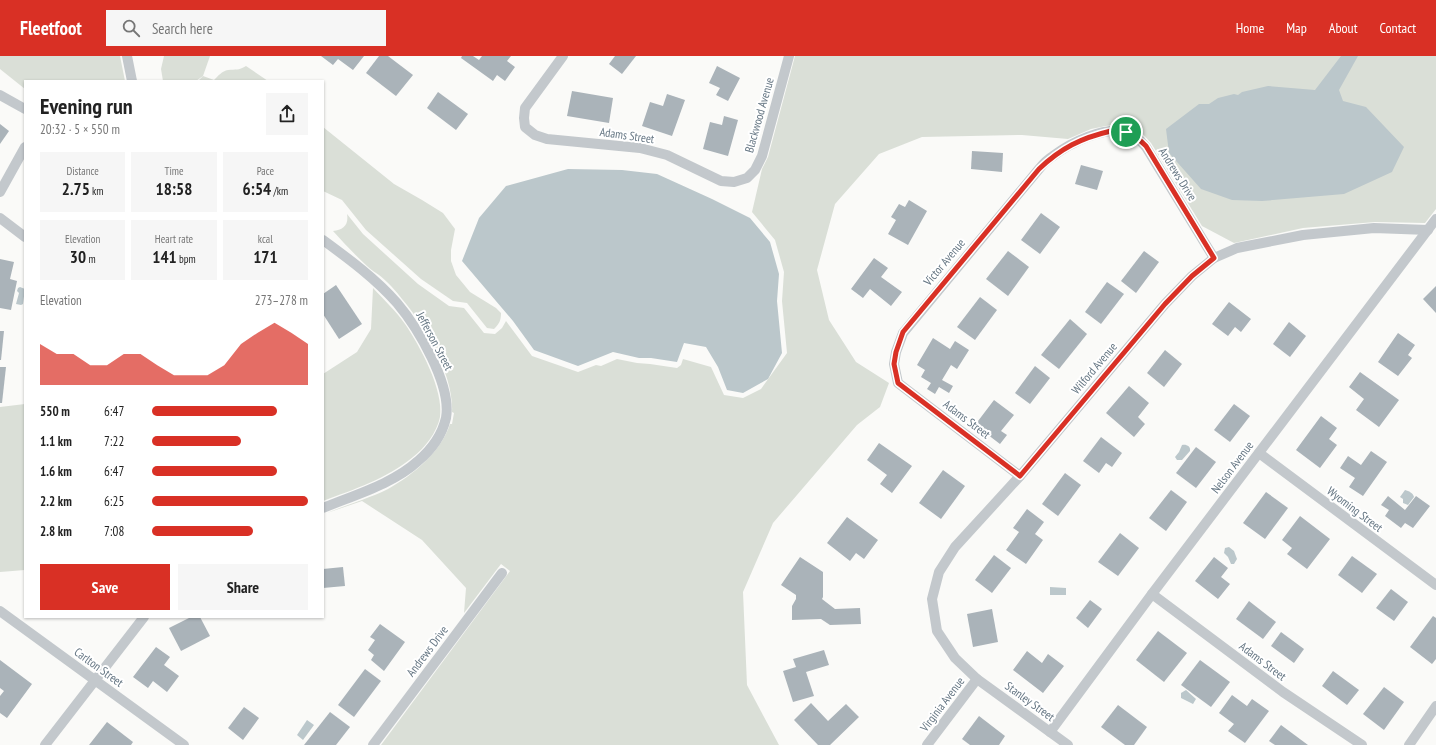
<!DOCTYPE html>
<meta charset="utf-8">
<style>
body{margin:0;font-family:"PT Sans Narrow",sans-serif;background:#f6f6f6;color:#222;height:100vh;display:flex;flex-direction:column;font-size:15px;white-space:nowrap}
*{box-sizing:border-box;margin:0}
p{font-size:13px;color:#767676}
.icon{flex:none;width:22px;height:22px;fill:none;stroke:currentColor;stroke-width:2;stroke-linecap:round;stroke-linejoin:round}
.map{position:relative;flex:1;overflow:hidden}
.details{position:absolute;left:24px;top:24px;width:300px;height:538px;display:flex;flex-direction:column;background:#fff;border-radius:0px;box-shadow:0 1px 3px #0004}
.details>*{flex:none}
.pin{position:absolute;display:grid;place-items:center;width:34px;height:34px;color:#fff;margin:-17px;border:2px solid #fff;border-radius:50%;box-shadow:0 1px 4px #0007}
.round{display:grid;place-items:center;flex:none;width:42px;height:42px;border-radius:0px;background:#f6f6f6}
.headline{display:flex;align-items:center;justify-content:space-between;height:68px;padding:0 16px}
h1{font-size:22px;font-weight:700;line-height:30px}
.stats{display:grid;grid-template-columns:repeat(3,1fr);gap:6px;height:68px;padding:4px 16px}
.stats div{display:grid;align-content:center;border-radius:0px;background:#f6f6f6;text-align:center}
.stats b{font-size:17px;font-weight:700}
.stats small{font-size:11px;font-weight:400}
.stats p{font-size:11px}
.chart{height:112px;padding:8px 16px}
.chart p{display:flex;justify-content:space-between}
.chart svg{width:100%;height:72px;margin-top:4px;fill:#d93025;opacity:.7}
.cta{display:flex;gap:8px;margin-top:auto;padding:8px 16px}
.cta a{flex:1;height:46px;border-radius:0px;background:#d93025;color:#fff;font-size:16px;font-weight:700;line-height:46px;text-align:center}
.cta a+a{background:#f6f6f6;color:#222}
ul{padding:0 16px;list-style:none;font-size:13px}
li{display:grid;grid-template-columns:64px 48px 1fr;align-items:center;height:30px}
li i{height:10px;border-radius:5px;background:#d93025}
header{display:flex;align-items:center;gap:24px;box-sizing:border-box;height:56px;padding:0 20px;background:#d93025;color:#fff}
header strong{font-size:19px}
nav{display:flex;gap:22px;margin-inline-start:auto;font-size:14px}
.search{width:280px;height:36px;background:#f6f6f6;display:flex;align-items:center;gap:10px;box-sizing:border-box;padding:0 14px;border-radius:0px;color:#767676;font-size:15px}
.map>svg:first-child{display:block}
</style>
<header>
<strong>Fleetfoot</strong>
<div class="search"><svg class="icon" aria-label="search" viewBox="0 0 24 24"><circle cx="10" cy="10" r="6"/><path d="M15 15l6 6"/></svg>Search here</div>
<nav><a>Home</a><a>Map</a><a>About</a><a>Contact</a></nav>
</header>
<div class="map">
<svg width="1436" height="689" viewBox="0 0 1436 689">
<rect width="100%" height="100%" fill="#fafaf8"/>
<g fill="#dadfd7">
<polygon points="0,0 120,0 125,25 25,25 25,33 0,13"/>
<polygon points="164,0 210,0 203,20 196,25 163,25 161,13"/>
<path d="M795 0H1436V153L1425 167 1375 166 1303 172 1234 187 1202 170 1151 87 1140 75 1127 69H1111L1091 73 1068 83 1022 79 922 81 879 98 835 148 817 214 829 264 856 306 889 327 880 351 857 369 773 467 743 536 747 629 779 689H381L510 515 501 508 464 557 466 532 422 484 362 445 327 457C346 449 370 442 388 433 413 419 441 396 450 368H452L454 357 452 356C454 320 426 271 402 243 397 236 386 224 379 219 376 217 371 214 367 210 355 199 344 187 333 175 343 174 349 169 347 158L363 178 418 228 449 250 464 252 484 277 495 278 502 272 506 265 532 300 578 316 596 309 601 310 617 303 637 307 650 308 677 312 681 309 683 303 711 311 724 339 743 342 761 333 787 297 782 245 784 216 775 184 752 156 762 113 768 101Z"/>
<path d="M246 10 268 25H198L203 20 214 24C218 20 222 15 228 14 236 13 238 15 246 10Z"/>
<path d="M323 71 394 128 422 144 443 157 455 173 451 194V205L456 219 470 236 496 252 501 257C501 265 499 268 494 273L487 272 467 247 453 245 421 223 366 174 342 144 323 135Z"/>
<path d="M373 232C384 244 396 255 405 268 420 290 444 334 440 361 437 376 425 392 413 401 386 423 355 433 323 445V318L357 296 371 273Z"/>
<polygon points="25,348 25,514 0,516 0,351"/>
</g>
<g fill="#bbc7cb">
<polygon points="1341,0 1358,0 1339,34 1343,45 1366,51 1404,91 1392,116 1344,138 1262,145 1232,144 1201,133 1169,97 1166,73 1199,48 1209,48 1218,42 1234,38 1238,39 1242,36 1268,30 1315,34"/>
<polygon points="568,113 622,114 657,118 712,143 750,162 770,186 779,218 777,245 782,297 768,323 743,337 727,334 718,311 706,291 684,287 677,306 651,302 639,302 613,296 578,310 534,294 513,265 462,205 479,162 506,130"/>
<polygon points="20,231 25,233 23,248 21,249 16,248 19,237 17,235 18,232"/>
<path d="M1182 389C1186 388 1191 390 1190 395L1182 404H1177L1175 401 1179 396Z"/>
<path d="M1405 434C1409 435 1413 437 1414 441L1408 449 1403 447V443L1400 441Z"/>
<polygon points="1229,491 1234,495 1237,503 1234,508 1231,508 1228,501 1224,497 1225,492"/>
<polygon points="1050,531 1066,532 1066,539 1050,539"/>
<polygon points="1186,634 1196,643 1193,648 1181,642 1181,637"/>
<polygon points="307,664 314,669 303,684 297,679"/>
</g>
<g fill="#aab3b9">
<polygon points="321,0 364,0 353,14 338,3 333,9"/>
<polygon points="379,0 388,0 413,19 396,40 366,17"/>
<polygon points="462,0 473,0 479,4 482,0 511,0 507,5 515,11 505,25 497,19 493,25 461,2"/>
<polygon points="615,0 636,0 622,18 609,8"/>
<polygon points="717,10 740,22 728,45 716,39 720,32 709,27"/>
<polygon points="572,35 613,42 609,67 567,60"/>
<polygon points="438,36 468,58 456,74 427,52"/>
<polygon points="667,38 685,44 672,80 642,70 650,46 663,50"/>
<polygon points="724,60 738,64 728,100 703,93 710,66 722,69"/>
<polygon points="0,68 9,75 0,88"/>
<polygon points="972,95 1003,97 1002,116 971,113"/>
<polygon points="1081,109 1103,115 1097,134 1075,128"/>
<polygon points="909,144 927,155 908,189 888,178 896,164 891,161 899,148 905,151"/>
<polygon points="1041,157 1060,171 1040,198 1021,184"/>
<polygon points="1008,195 1029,211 1008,240 986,223"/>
<polygon points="1144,195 1159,206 1136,237 1121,225"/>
<polygon points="874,202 888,212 881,221 902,236 891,250 870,233 863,242 851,233"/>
<polygon points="0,203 14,206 10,223 17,225 11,254 0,252"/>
<polygon points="1107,226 1124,238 1101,268 1085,256"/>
<polygon points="336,229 362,268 339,283 323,258 323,238"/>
<polygon points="1436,230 1436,257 1423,243"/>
<polygon points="980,241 997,254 975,284 957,271"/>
<polygon points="1229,246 1251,263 1241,276 1235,271 1228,280 1212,268"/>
<polygon points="1070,263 1087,278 1059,313 1041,299"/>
<polygon points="1289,266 1306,280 1290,301 1273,288"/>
<polygon points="0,275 4,275 1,304 0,304"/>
<polygon points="1398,277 1415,289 1408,299 1412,302 1398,320 1378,306"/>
<polygon points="933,282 950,293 955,285 969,294 957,313 951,309 942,324 953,330 949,337 939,331 935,338 927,333 931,327 921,321 925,314 917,309"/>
<polygon points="1165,294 1182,308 1164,331 1147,317"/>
<polygon points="1035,310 1050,322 1030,348 1015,337"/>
<polygon points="0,311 6,311 2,347 0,347"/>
<polygon points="1360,316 1399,344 1379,371 1356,354 1364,343 1349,331"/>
<polygon points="1129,330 1149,347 1138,361 1145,368 1134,381 1106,357"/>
<polygon points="994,344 1014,359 1001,375 1007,379 1000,388 975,369"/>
<polygon points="1234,348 1250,360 1230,386 1214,374"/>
<polygon points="1321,360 1337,372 1329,383 1337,389 1320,412 1296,394"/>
<polygon points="1101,381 1122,397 1112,411 1106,407 1099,417 1083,405"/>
<polygon points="879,387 912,410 892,437 880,428 887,419 867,404"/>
<polygon points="1196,391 1216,406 1196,432 1176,417"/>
<polygon points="1371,395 1387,406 1363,440 1349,431 1355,422 1340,412 1348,400 1361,409"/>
<polygon points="943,414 965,430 941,463 919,447"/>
<polygon points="1065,417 1081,429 1058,460 1042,448"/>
<polygon points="1171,434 1187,446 1166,475 1149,462"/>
<polygon points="1266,436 1288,452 1265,483 1243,467"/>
<polygon points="1388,440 1405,454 1416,440 1430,450 1413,472 1405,467 1401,472 1385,460 1389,454 1381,449"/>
<polygon points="1027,453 1044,466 1035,478 1043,484 1026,508 1006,494 1019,476 1013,472"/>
<polygon points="1300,460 1330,483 1307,513 1287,498 1292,492 1282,484"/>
<polygon points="847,461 878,484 864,503 856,497 850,505 827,487"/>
<polygon points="1120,477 1139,492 1118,520 1098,506"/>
<polygon points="994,499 1011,512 992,537 975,524"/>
<polygon points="1352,500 1377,518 1362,537 1338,519"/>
<polygon points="800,501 823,516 823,541 822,543 835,553 860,552 861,568 830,569 821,563 792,564 792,550 796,543 796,539 781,529"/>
<polygon points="1214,501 1228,512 1221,521 1230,528 1218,543 1195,525"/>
<polygon points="343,511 345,530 323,532 323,513"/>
<polygon points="1391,533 1408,546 1394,565 1376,552"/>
<polygon points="1090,544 1102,553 1088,572 1076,562"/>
<polygon points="1249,545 1276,566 1263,583 1236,563"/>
<polygon points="992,553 998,586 973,591 967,558"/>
<polygon points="1433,560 1436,562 1436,603 1432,608 1410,591"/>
<polygon points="191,561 200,561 210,580 181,595 169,572"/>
<polygon points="380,568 405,586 384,615 371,604 374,599 368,594 375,584 370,581"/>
<polygon points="1158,575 1187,597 1164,626 1136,604"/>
<polygon points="1281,576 1304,593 1294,607 1271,590"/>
<polygon points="156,591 170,601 164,609 179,620 167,636 153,625 148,632 133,621"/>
<polygon points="824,594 829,609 806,616 814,640 793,646 783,615 796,611 793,603"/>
<polygon points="1027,595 1042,607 1048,598 1064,610 1043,637 1013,614"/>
<polygon points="0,604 32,628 7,662 0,657 0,640 4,635 0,632"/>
<polygon points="1200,604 1230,626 1211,651 1181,629"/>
<polygon points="365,613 381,625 354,661 338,649"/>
<polygon points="1333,615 1359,634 1347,649 1322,630"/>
<polygon points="1384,631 1404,646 1384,674 1363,658"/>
<polygon points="1232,639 1247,650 1252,643 1269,655 1245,687 1228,675 1234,668 1219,657"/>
<polygon points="811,647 828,665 846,648 859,661 830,689 818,689 794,664"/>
<polygon points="1118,649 1147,671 1134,689 1125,689 1101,671"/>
<polygon points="244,651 259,662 243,684 228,672"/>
<polygon points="330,656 350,671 336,689 304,689"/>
<polygon points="979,660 1005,680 999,689 970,689 962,683"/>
<polygon points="107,666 133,686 131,689 89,689"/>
<polygon points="1281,669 1308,689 1275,689 1269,685"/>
</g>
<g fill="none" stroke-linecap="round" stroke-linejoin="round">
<g stroke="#c3c8cc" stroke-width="10">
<polyline points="127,0 132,25"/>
<polyline points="563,0 525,52 524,62 525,71 535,79 547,83 640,92 667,99 721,125 734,126 747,122 755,114 762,100 789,0"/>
<polyline points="0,39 25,53"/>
<polyline points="0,136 25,91"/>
<polyline points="0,162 25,181"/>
<path d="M323 184C349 203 376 223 397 247 418 272 452 329 446 362 442 379 431 394 418 405 393 428 354 439 323 452"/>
<polyline points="1259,397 1436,529"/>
<path d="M1020 420 898 327 894 308 896 296 903 277 1039 113C1043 108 1048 103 1053 100 1070 87 1104 70 1126 76 1134 78 1140 84 1146 91L1214 202"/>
<polyline points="1152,538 1283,636 1362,689"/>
<polyline points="0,555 184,689"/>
<polyline points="1050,676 1152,538 1436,163"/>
<polyline points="45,689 144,561"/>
<polyline points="373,689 502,517"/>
<polyline points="927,689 977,623"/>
<polyline points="1068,689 977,623 955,602 937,575 932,543 939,516 955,491 1020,420 1165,248 1192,220 1214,202 1237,192 1303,179 1374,172 1428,174"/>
<polyline points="1409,689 1436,650"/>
</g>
</g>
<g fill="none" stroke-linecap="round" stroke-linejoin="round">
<defs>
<path id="route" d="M1111 75C1128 76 1134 78 1146 90L1214 202 1192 220 1165 248 1020 420 898 327 894 308 896 296 903 276 1039 113C1061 92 1081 82 1111 75Z"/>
</defs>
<use href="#route" stroke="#fff" stroke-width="8"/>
<use href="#route" stroke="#d93025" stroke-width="5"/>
</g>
<g text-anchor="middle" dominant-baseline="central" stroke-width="4" stroke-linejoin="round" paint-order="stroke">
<g font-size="12" fill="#657683" stroke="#fff">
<text transform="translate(759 59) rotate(-74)">Blackwood Avenue</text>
<text transform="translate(627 79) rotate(8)">Adams Street</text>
<text transform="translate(1178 118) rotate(58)">Andrews Drive</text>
<text transform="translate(944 206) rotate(-50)">Victor Avenue</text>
<text transform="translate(435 285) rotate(62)">Jefferson Street</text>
<text transform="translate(1094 312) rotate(-50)">Wilford Avenue</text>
<text transform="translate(967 363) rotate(37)">Adams Street</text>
<text transform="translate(1232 411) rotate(-53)">Nelson Avenue</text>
<text transform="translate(1355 453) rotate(37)">Wyoming Street</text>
<text transform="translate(427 595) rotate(-53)">Andrews Drive</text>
<text transform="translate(1263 605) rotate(37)">Adams Street</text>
<text transform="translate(99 611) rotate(36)">Carlton Street</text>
<text transform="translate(1030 645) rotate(36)">Stanley Street</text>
<text transform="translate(942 648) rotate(-53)">Virginia Avenue</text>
</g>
</g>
</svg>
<div class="pin" style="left:1126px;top:76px;background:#1e9e55"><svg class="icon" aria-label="arrive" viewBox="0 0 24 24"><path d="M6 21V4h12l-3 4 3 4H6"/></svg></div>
<section class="details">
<div class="headline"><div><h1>Evening run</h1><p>20:32 · 5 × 550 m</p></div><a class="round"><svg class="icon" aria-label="share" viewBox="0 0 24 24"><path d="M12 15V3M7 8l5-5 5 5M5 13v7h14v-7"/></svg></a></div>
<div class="stats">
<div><p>Distance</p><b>2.75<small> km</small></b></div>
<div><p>Time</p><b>18:58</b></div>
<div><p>Pace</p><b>6:54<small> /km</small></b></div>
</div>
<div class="stats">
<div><p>Elevation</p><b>30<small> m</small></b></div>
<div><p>Heart rate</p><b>141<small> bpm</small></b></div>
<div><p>kcal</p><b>171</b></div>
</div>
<div class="chart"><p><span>Elevation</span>273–278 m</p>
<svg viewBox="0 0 160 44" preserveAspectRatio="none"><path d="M0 44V19L10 25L20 25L30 32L40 32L50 25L60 25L70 32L80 38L90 38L100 38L110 32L120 19L130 12L140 6L150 12L160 19V44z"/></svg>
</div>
<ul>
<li><b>550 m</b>6:47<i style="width:80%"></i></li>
<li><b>1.1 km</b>7:22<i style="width:57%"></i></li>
<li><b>1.6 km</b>6:47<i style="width:80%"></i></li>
<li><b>2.2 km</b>6:25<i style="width:100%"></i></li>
<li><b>2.8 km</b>7:08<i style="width:65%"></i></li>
</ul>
<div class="cta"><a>Save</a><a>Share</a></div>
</section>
</div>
